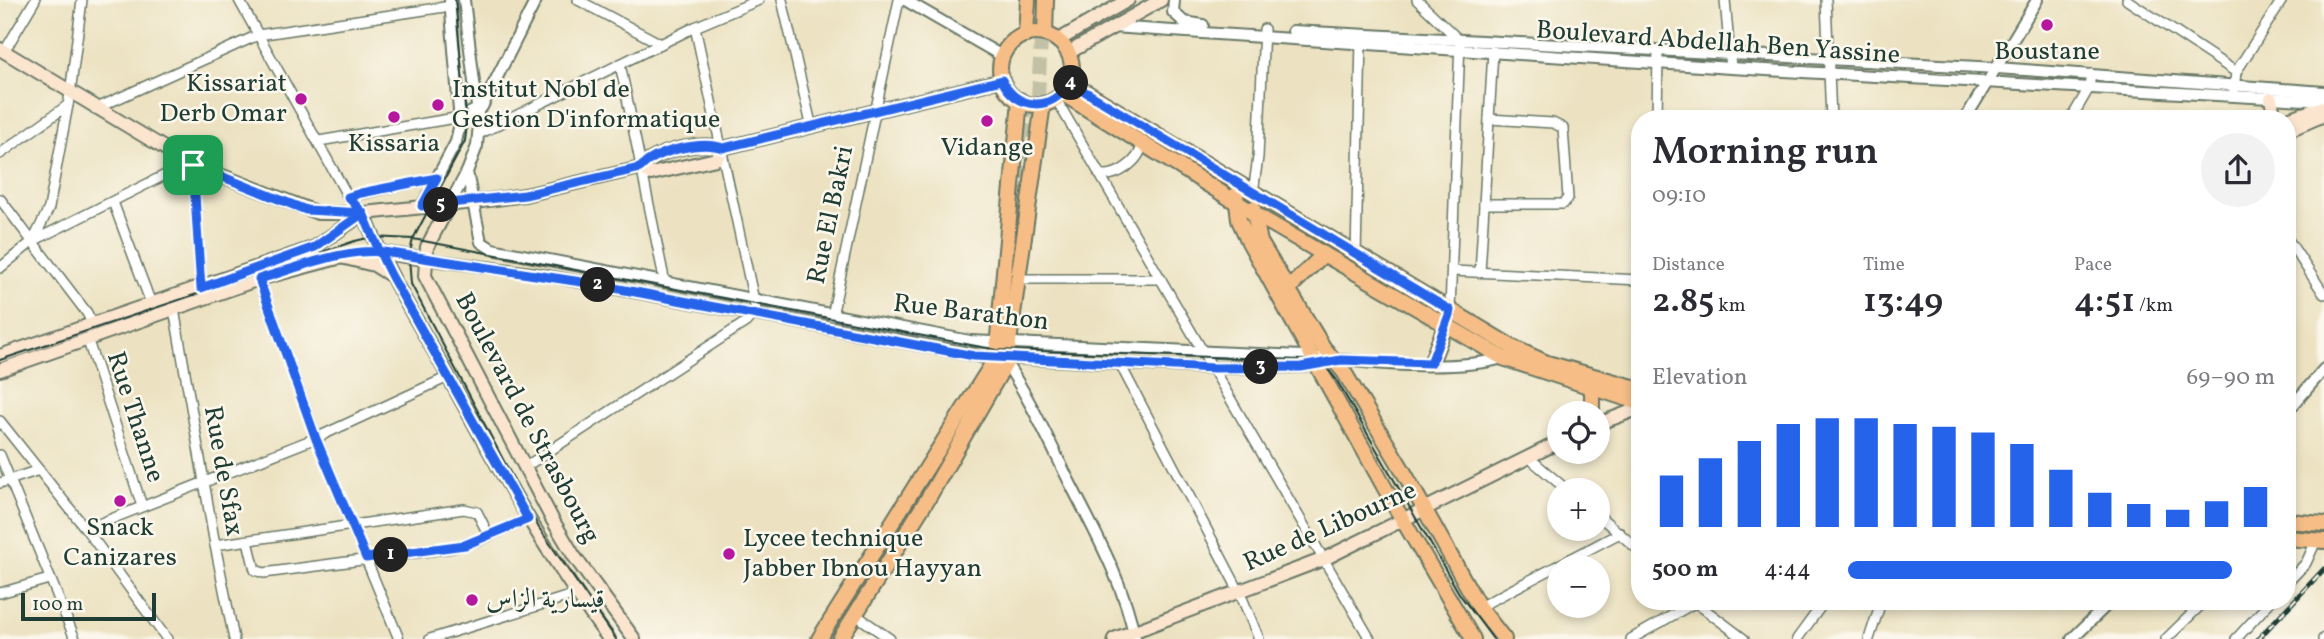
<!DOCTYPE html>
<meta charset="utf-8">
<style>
body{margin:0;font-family:Vollkorn,Amiri,serif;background:#f2f2f3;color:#2b2b33;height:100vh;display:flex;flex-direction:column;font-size:26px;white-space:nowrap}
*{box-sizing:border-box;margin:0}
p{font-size:23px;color:#7c7c81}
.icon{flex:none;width:38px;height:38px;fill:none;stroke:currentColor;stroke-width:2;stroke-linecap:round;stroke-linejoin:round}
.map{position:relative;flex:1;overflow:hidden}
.panel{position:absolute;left:1631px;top:110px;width:665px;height:500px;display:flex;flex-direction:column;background:#fff;border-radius:28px;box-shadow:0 4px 10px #0003}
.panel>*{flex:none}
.buttons{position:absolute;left:1547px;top:401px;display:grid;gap:14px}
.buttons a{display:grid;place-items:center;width:63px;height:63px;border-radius:50%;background:#fff;box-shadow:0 4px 10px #0003;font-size:35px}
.scale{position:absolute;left:21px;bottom:18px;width:135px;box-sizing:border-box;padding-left:7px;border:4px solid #1f3d34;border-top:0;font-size:19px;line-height:24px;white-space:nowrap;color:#1f3d34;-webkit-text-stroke:5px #fbf7ec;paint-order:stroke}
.pin{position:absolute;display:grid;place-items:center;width:60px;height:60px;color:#fff;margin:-30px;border-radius:14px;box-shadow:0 4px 10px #0006}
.km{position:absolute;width:35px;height:35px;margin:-18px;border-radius:50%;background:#222;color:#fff;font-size:19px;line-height:35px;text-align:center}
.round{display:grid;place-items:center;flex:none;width:74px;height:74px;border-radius:37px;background:#f2f2f3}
.head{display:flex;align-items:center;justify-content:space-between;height:119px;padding:0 21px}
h1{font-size:38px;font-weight:600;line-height:52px}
.metrics{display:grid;grid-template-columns:repeat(3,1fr);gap:10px;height:119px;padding:7px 21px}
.metrics div{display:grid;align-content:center}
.metrics b{font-size:35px;font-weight:600}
.metrics small{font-size:19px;font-weight:400}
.metrics p{font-size:19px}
.chart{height:196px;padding:14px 21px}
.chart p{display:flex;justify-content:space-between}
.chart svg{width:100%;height:126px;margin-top:7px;stroke:#2563eb;stroke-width:6}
ul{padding:0 21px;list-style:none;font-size:23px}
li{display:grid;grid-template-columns:112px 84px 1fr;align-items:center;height:52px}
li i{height:18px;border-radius:9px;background:#2563eb}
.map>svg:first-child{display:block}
</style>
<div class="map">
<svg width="2324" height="639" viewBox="0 0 2324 639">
<rect width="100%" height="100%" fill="#fbf7ec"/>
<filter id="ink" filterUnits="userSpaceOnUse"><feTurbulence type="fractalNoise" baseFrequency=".0143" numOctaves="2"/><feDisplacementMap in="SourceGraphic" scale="14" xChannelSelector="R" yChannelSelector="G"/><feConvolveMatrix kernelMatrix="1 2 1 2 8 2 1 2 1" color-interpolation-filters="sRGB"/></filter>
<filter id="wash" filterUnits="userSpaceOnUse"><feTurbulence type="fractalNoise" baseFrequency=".00686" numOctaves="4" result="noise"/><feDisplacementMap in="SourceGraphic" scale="28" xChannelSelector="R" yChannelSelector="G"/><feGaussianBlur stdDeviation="1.57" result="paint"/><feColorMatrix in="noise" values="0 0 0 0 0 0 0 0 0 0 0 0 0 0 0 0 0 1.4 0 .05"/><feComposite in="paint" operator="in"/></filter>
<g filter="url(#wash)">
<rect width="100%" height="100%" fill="#ece2c1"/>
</g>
<g filter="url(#ink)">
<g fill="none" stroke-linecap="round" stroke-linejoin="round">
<g stroke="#c3c1a5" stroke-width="14" stroke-dasharray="14 7" stroke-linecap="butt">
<polyline points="1037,30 1037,0"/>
<polyline points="1037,116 1042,21"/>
<polyline points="1011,263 1031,103"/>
</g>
<defs>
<g id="minor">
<polyline points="239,0 348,197 364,213"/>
<polyline points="578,0 661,44"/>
<polyline points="782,0 812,128"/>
<polyline points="1417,0 1460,41 1450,310"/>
<polyline points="1725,0 1731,68"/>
<polyline points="1826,0 1831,119"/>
<polyline points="2127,0 2236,72 2234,90"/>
<polyline points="4,52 35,0"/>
<polyline points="620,64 665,283"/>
<polyline points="2236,72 2282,0"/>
<polyline points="1056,99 1370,639"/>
<polyline points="95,109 258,35 451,6"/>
<polyline points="1657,119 1658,50"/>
<polyline points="2071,119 2089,88 2091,74"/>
<polyline points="479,134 695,27 759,0"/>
<polyline points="319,141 461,117"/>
<polyline points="0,154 68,105"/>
<polyline points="193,165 201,288"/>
<path d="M1099 174C1116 179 1140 161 1142 144"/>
<polyline points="1253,193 1258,157 1264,29"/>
<polyline points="348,197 437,178"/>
<polyline points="0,199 87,313 93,325"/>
<polyline points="113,202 152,306"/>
<polyline points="1484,204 1563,204 1568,198 1563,128 1553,123 1489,119"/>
<polyline points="2287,238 2324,294"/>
<polyline points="33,241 49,208 70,94 82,0"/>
<polyline points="1356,255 1361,40"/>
<polyline points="0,268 33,241 189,163"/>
<polyline points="1453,271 1640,280"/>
<polyline points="1480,273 1493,51"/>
<polyline points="259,279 316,438 399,639"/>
<polyline points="1019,279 1161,279"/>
<polyline points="174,309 215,545 234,639"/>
<polyline points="832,316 899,0"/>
<polyline points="88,341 142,506"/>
<polyline points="1120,364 1240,593 1259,639"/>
<polyline points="0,421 86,529 167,639"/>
<polyline points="0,455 75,639"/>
<polyline points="1528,457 1567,490"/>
<polyline points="525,467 746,322 756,310 695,27"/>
<polyline points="0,483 39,470"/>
<polyline points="1598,515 1640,551"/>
<polyline points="86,529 316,438 448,377"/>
<polyline points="248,541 255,570 264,573 452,548 477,541 528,519"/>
<polyline points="215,545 464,509 477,512 489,536"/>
<polyline points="2287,583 2306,563 2316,541"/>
<polyline points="0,593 49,579"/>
<polyline points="1695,602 1744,639"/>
<polyline points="1479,607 1620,533"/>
<polyline points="856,615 890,639"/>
<polyline points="430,639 576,594"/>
<polyline points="1631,639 1696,602"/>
<polyline points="1797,639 1824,602"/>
<polyline points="1869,639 1881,602"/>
<polyline points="2166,639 2204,602"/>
<polyline points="2236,639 2270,602"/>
<polyline points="2323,639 2324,638"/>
</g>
<g id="tertiary">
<path d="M464 0 479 123 477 146 467 172 481 242 492 249 970 341 1303 356C1359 362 1449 373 1503 358"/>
<polyline points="905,0 1002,56"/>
<polyline points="1174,0 1173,12 1184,22 1203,25"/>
<polyline points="1112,27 1731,68 2324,101"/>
<polyline points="1293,31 1997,68 2324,92"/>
<polyline points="461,117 482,107 536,0"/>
<polyline points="1965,119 2037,0"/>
<polyline points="449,205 467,172"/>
<polyline points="422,206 456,142 460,123 450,0"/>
<polyline points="425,259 532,273 982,357 1214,368 1301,367 1322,363"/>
<path d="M1006 363C1031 401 1049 441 1069 481 1094 530 1125 585 1135 639"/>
<polyline points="2287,412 2324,369"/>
<polyline points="2072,639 2110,602"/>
</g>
<g id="secondary">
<polyline points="1057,41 1128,0"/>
<path d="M0 49 189 163 318 213H364L474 202 525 195 640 168C656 151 701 140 723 148L1002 80"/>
<polyline points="1068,53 1161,0"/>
<polyline points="2271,99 2275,119"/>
<polyline points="2287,119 2324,107"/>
<polyline points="2287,131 2324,115"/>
<polyline points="640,168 651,174 716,159 723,148"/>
<polyline points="449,205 427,247 425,276 552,519 574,556 634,639"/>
<path d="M364 213C383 267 414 315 442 365 493 459 545 553 609 639"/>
<polyline points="345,258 374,265 390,275"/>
<polyline points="0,356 315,247 364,213"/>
<polyline points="0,370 259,279 338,258 379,252 425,259"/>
<polyline points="1598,424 1640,408"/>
<polyline points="1114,639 1324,559 1559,442"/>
</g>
<g id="primary">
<circle cx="1036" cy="69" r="36"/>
<polyline points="1045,34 1046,0"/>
<polyline points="1026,35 1028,0"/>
<polyline points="1069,82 1512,347 1547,363 1640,389"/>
<polyline points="1062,93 1263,219 1503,358 1640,403"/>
<polyline points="1236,195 1239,220 1249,242 1397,510 1473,639"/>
<polyline points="1253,208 1260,242 1323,347 1344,372 1402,469 1479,607 1504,639"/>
<polyline points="1288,289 1324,254"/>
<polyline points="1431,363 1449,316"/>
<polyline points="1592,389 1592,413"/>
<polyline points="2287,521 2324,524"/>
<polyline points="2287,538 2324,541"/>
<polyline points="819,639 996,358 1020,100"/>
<polyline points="840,639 930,495 1006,363 1043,104"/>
</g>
</defs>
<use href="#minor" stroke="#677765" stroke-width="12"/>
<use href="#tertiary" stroke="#677765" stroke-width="14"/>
<use href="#secondary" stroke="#677765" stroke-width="16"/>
<use href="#primary" stroke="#677765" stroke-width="18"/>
<use href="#minor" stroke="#fff" stroke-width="9"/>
<use href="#tertiary" stroke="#fff" stroke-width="10"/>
<use href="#secondary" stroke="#fbe5cf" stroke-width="12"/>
<use href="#primary" stroke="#f6be86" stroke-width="14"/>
<g stroke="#1f3d34" stroke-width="2">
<polyline points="455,0 467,125 465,141 413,239 409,257 411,284 539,528 616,639"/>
<polyline points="0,360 355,241 372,237 413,239 997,350 1304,360 1325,366 1336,379 1460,595 1493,639"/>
</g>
<defs>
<polyline id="rail" points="2258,639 2324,569"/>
</defs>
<use href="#rail" stroke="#1f3d34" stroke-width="5"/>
<use href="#rail" stroke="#fbf7ec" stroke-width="2.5" stroke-dasharray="8" stroke-linecap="butt"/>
</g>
</g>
<g fill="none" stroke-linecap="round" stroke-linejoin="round" filter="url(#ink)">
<defs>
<path id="route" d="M193 165 306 210 363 213C372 235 381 256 392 277L528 519 465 545 366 558 316 439 259 279C298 268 343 248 384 252L588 283 974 356 1214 368 1301 367 1341 360 1431 363 1449 315 1450 310 1069 82C1054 112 1016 111 1002 80L723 148C701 140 656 151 640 168L525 195 422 206 437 178 361 193 348 197 363 213 315 247 201 288 193 165"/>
</defs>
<use href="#route" stroke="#fff" stroke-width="14"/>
<use href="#route" stroke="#2563eb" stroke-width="9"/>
</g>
<g fill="#b5179e" stroke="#fbf7ec" stroke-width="2.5">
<circle cx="2047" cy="25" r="7"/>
<circle cx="301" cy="99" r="7"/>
<circle cx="438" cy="105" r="7"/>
<circle cx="394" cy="117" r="7"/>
<circle cx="987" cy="121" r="7"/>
<circle cx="120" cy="501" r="7"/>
<circle cx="729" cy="554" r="7"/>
<circle cx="472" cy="600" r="7"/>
</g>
<g text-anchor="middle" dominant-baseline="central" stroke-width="5" stroke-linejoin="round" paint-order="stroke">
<g font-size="26" fill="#1f3d34" stroke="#fbf7ec">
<text transform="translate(1718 43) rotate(4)">Boulevard Abdellah Ben Yassine</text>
<text transform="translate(831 215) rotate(-78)">Rue El Bakri</text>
<text transform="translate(971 313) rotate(7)">Rue Barathon</text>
<text transform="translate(135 417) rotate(72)">Rue Thanne</text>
<text transform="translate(527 418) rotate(62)">Boulevard de Strasbourg</text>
<text transform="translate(223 471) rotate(80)">Rue de Sfax</text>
<text transform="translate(1330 527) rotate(-24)">Rue de Libourne</text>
</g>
<g font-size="26" fill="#1f3d34" stroke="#fbf7ec">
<text x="2047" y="52">Boustane</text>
<text x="287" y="84" text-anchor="end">Kissariat<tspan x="287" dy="30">Derb Omar</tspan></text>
<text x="452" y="90" text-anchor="start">Institut Nobl de<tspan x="452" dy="30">Gestion D'informatique</tspan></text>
<text x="394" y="144">Kissaria</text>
<text x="987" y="148">Vidange</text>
<text x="120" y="528">Snack<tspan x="120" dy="30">Canizares</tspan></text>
<text x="743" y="539" text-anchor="start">Lycee technique<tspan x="743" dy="30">Jabber Ibnou Hayyan</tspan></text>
<text x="486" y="600" text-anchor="start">قيسارية الزاس</text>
</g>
</g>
</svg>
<div class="buttons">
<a><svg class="icon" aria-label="locate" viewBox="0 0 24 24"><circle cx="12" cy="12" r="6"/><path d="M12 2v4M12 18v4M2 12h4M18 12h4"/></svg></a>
<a>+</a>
<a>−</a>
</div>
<div class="scale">100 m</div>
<div class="pin" style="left:193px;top:165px;background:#1e9e55"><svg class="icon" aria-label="arrive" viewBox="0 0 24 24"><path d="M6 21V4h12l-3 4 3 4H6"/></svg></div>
<b class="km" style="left:391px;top:555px">1</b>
<b class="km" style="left:598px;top:285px">2</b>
<b class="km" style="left:1261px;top:367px">3</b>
<b class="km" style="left:1071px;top:83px">4</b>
<b class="km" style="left:441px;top:205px">5</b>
<section class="panel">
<div class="head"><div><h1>Morning run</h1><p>09:10</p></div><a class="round"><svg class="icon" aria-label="share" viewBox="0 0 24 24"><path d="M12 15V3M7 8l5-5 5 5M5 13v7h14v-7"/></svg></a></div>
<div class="metrics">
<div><p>Distance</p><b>2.85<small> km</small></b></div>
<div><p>Time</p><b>13:49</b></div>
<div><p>Pace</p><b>4:51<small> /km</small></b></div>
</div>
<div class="chart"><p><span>Elevation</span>69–90 m</p>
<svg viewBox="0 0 160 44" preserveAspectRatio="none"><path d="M5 44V26M15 44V20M25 44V14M35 44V8M45 44V6M55 44V6M65 44V8M75 44V9M85 44V11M95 44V15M105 44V24M115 44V32M125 44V36M135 44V38M145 44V35M155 44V30"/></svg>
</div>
<ul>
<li><b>500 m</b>4:44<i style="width:90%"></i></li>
</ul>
</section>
</div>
